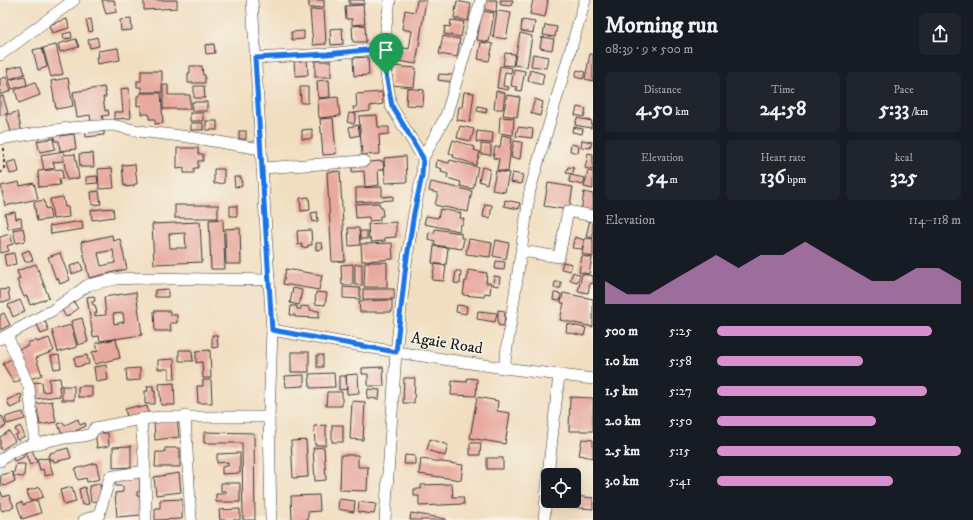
<!DOCTYPE html>
<meta charset="utf-8">
<style>
body{margin:0;font-family:"IM FELL DW Pica",serif;background:#20242c;color:#f1f3f6;height:100vh;display:flex;flex-direction:column;font-size:15px;white-space:nowrap}
*{box-sizing:border-box;margin:0}
p{font-size:13px;color:#9ea1a6}
.icon{flex:none;width:22px;height:22px;fill:none;stroke:currentColor;stroke-width:2;stroke-linecap:round;stroke-linejoin:round}
.map{position:relative;flex:1;overflow:hidden}
.drawer{display:flex;flex-direction:column;background:#171b24;width:380px}
.drawer>*{flex:none}
.tools{position:absolute;left:541px;top:468px;display:grid;gap:8px}
.tools a{display:grid;place-items:center;width:40px;height:40px;border-radius:6px;background:#171b24;box-shadow:0 4px 16px #0002;font-size:20px}
.pin{position:absolute;display:grid;place-items:center;width:34px;height:34px;color:#fff;margin:-41px -17px;border-radius:50% 50% 50% 0;rotate:-45deg;box-shadow:0 0 4px #0007}
.pin .icon{rotate:45deg}
.round{display:grid;place-items:center;flex:none;width:42px;height:42px;border-radius:6px;background:#20242c}
.summary{display:flex;align-items:center;justify-content:space-between;height:68px;padding:0 12px}
h1{font-size:22px;font-weight:800;line-height:30px}
.metrics{display:grid;grid-template-columns:repeat(3,1fr);gap:6px;height:68px;padding:4px 12px}
.metrics div{display:grid;align-content:center;border-radius:6px;background:#20242c;text-align:center}
.metrics b{font-size:20px;font-weight:800}
.metrics small{font-size:11px;font-weight:400}
.metrics p{font-size:11px}
.chart{height:112px;padding:8px 12px}
.chart p{display:flex;justify-content:space-between}
.chart svg{width:100%;height:72px;margin-top:4px;fill:#d690ce;opacity:.7}
ul{padding:0 12px;list-style:none;font-size:13px}
li{display:grid;grid-template-columns:64px 48px 1fr;align-items:center;height:30px}
li i{height:10px;border-radius:5px;background:#d690ce}
main{display:flex;flex:1;min-height:0}
.map>svg:first-child{display:block}
</style>
<main>
<div class="map">
<svg width="593" height="520" viewBox="0 0 593 520">
<rect width="100%" height="100%" fill="#f7f3e8"/>
<filter id="ink" filterUnits="userSpaceOnUse"><feTurbulence type="fractalNoise" baseFrequency=".025" numOctaves="2"/><feDisplacementMap in="SourceGraphic" scale="8" xChannelSelector="R" yChannelSelector="G"/><feConvolveMatrix kernelMatrix="1 2 1 2 8 2 1 2 1" color-interpolation-filters="sRGB"/></filter>
<filter id="wash" filterUnits="userSpaceOnUse"><feTurbulence type="fractalNoise" baseFrequency=".012" numOctaves="4" result="noise"/><feDisplacementMap in="SourceGraphic" scale="16" xChannelSelector="R" yChannelSelector="G"/><feGaussianBlur stdDeviation="0.9" result="paint"/><feColorMatrix in="noise" values="0 0 0 0 0 0 0 0 0 0 0 0 0 0 0 0 0 1.4 0 .05"/><feComposite in="paint" operator="in"/></filter>
<g filter="url(#wash)">
<rect width="100%" height="100%" fill="#f1dec0"/>
<g id="blocks">
<g fill="#e8a99e" fill-rule="evenodd">
<polygon points="102,0 114,0 117,12 106,14"/>
<polygon points="144,0 177,0 177,8 144,10"/>
<polygon points="309,0 324,0 324,7 309,8"/>
<rect x="349" y="0" width="15" height="4"/>
<polygon points="417,0 426,0 416,64 392,60 394,46 409,49 412,31 402,29 405,10 415,12"/>
<polygon points="485,0 497,0 496,12 483,9"/>
<polygon points="500,0 513,0 511,6 501,5"/>
<polygon points="533,0 548,0 545,17 530,14"/>
<polygon points="457,1 471,4 468,21 454,18"/>
<polygon points="363,5 365,24 352,25 352,19 346,19 345,6"/>
<polygon points="324,9 326,44 313,45 310,10"/>
<polygon points="482,11 494,13 489,42 477,40"/>
<polygon points="497,11 511,13 506,39 493,37"/>
<polygon points="67,19 69,28 52,33 49,25"/>
<polygon points="91,19 93,31 89,32 86,20"/>
<polygon points="131,19 132,30 121,31 120,20"/>
<polygon points="451,20 464,22 461,37 444,34 445,26 450,27"/>
<polygon points="522,20 535,22 533,33 521,31"/>
<polygon points="365,25 366,42 353,42 352,26"/>
<polygon points="545,25 557,27 555,37 543,35"/>
<polygon points="342,28 343,44 331,45 330,29"/>
<polygon points="304,31 304,39 292,40 291,32"/>
<polygon points="71,32 72,38 64,39 63,34"/>
<polygon points="520,33 532,36 527,67 514,65"/>
<polygon points="443,36 460,39 457,57 439,54"/>
<polygon points="97,37 99,46 90,48 88,40"/>
<polygon points="542,37 554,39 552,50 540,48"/>
<polygon points="76,39 79,47 60,52 58,44"/>
<polygon points="481,42 493,44 489,61 478,59"/>
<polygon points="214,44 215,53 206,54 205,45"/>
<polygon points="56,45 63,74 51,77 43,48"/>
<polygon points="42,48 47,67 38,70 33,50"/>
<polygon points="118,48 120,60 97,64 96,57 99,57 98,51"/>
<polygon points="505,53 515,54 513,66 503,65"/>
<polygon points="533,54 548,57 546,68 531,66"/>
<polygon points="590,54 593,54 593,81 585,79"/>
<polygon points="368,57 369,75 354,76 353,58"/>
<polygon points="307,59 308,75 295,76 294,60"/>
<rect x="315" y="61" width="16" height="16"/>
<polygon points="22,65 25,74 10,79 7,69"/>
<polygon points="190,66 202,66 203,75 205,75 205,83 188,83 188,73 190,73"/>
<polygon points="393,66 416,68 414,87 391,85"/>
<polygon points="500,66 512,68 511,73 505,72 503,86 509,87 508,90 497,88"/>
<polygon points="514,69 525,71 521,91 516,90 517,87 511,86"/>
<polygon points="530,70 544,74 542,85 528,81"/>
<polygon points="577,70 585,72 583,79 575,77"/>
<polygon points="141,71 162,71 162,92 141,92 141,87 137,87 137,81 141,81"/>
<polygon points="439,74 453,75 452,82 438,80"/>
<polygon points="25,76 27,85 12,89 9,80"/>
<polygon points="6,77 11,91 0,95 0,79"/>
<polygon points="68,78 73,106 56,109 51,81"/>
<polygon points="329,80 330,97 318,98 317,81"/>
<polygon points="35,82 40,95 19,103 15,90"/>
<polygon points="163,85 168,85 168,95 190,95 190,109 163,109"/>
<polygon points="194,86 204,86 205,98 194,98"/>
<polygon points="104,87 106,97 103,97 105,111 108,110 109,115 102,116 103,120 91,122 90,115 77,117 73,92"/>
<polygon points="300,87 308,87 308,103 301,103"/>
<polygon points="129,88 131,118 114,119 114,112 123,112 121,89"/>
<polygon points="407,88 424,90 423,106 406,105"/>
<polygon points="496,91 505,93 503,109 494,109"/>
<polygon points="382,92 383,104 370,106 370,111 354,113 353,107 357,107 356,94"/>
<polygon points="464,92 474,93 470,122 457,120 459,107 462,107"/>
<polygon points="140,93 161,93 163,123 155,124 155,119 149,119 149,114 141,114 141,105 137,106 137,96 140,96"/>
<polygon points="507,95 520,97 517,117 503,115"/>
<polygon points="3,96 8,113 0,116 0,97"/>
<polygon points="338,97 340,116 319,118 318,99"/>
<polygon points="535,99 543,102 540,116 531,113"/>
<rect x="192" y="102" width="15" height="9"/>
<polygon points="478,106 487,108 486,113 477,111"/>
<polygon points="577,107 586,109 584,117 575,115"/>
<polygon points="17,112 22,132 12,135 6,115"/>
<rect x="190" y="113" width="13" height="8"/>
<polygon points="349,113 356,114 354,124 347,122"/>
<polygon points="377,115 378,127 389,127 389,134 379,135 380,154 362,155 359,116"/>
<polygon points="500,117 514,118 513,135 499,133"/>
<polygon points="333,118 336,154 323,155 320,119"/>
<polygon points="577,118 592,121 591,128 575,125"/>
<rect x="206" y="121" width="11" height="9"/>
<rect x="191" y="123" width="12" height="7"/>
<polygon points="358,125 360,135 351,137 349,127"/>
<polygon points="460,126 474,129 471,141 457,138"/>
<polygon points="518,127 533,129 532,138 516,136"/>
<polygon points="573,127 583,129 582,134 572,132"/>
<polygon points="104,128 104,135 86,137 85,129"/>
<polygon points="312,129 312,139 302,139 302,130"/>
<rect x="239" y="131" width="7" height="8"/>
<polygon points="477,131 493,133 492,143 476,142"/>
<polygon points="54,134 59,134 60,136 74,134 76,149 60,151 59,141 55,141"/>
<polygon points="502,135 512,137 508,172 497,170 499,159 493,158 495,147 500,147"/>
<polygon points="53,138 55,149 40,152 37,141"/>
<polygon points="453,140 475,147 474,150 480,152 476,165 453,157 454,155 449,153"/>
<polygon points="582,140 592,142 590,148 581,147"/>
<polygon points="514,141 522,142 520,159 511,158"/>
<polygon points="481,144 491,145 491,155 481,154"/>
<polygon points="571,144 579,146 578,153 570,151"/>
<polygon points="177,148 198,148 198,154 203,154 203,161 198,161 198,168 194,168 194,173 184,173 184,168 177,169"/>
<polygon points="64,151 65,155 75,154 79,178 67,180 63,155 63,161 53,162 55,168 44,170 41,155"/>
<polygon points="93,153 94,167 80,167 79,154"/>
<polygon points="588,153 593,154 593,170 585,168"/>
<polygon points="406,156 407,182 385,183 384,158"/>
<polygon points="16,160 19,172 10,174 7,163"/>
<polygon points="437,160 449,163 450,160 478,167 473,189 460,186 461,182 447,178 448,174 441,172 442,169 436,167"/>
<polygon points="383,161 384,169 378,170 379,185 365,187 364,171 352,172 352,163"/>
<polygon points="135,164 137,184 134,184 134,186 126,187 126,185 124,186 122,165"/>
<polygon points="482,167 490,169 487,184 479,181"/>
<polygon points="568,167 574,168 573,174 566,173"/>
<polygon points="112,168 114,188 99,189 98,169"/>
<polygon points="62,169 63,179 59,179 60,185 39,187 38,171"/>
<polygon points="214,169 224,169 224,183 214,184"/>
<polygon points="340,171 345,261 332,262 327,172"/>
<polygon points="496,171 509,173 505,192 492,190"/>
<polygon points="588,171 593,172 593,189 584,187"/>
<polygon points="512,173 523,175 521,184 510,182"/>
<polygon points="570,175 585,178 583,185 569,182"/>
<polygon points="97,176 98,183 86,184 86,177"/>
<polygon points="234,177 241,177 242,186 235,187"/>
<polygon points="19,182 20,186 34,183 38,199 5,206 1,186"/>
<polygon points="431,182 472,191 468,212 435,205 438,193 429,191"/>
<polygon points="548,183 573,187 569,210 544,206"/>
<polygon points="382,187 382,197 393,196 393,200 356,202 356,188"/>
<polygon points="99,191 101,204 92,205 91,192"/>
<polygon points="584,192 593,194 593,214 581,212"/>
<polygon points="63,197 65,207 68,207 69,217 53,219 50,199"/>
<polygon points="309,197 310,210 301,211 300,198"/>
<polygon points="44,200 46,209 49,208 51,219 37,221 34,202"/>
<polygon points="505,200 520,203 519,209 504,206"/>
<polygon points="379,203 380,207 382,207 383,216 380,216 380,220 369,221 369,217 356,218 355,204"/>
<polygon points="485,204 492,205 490,218 483,217"/>
<rect x="175" y="205" width="43" height="13"/>
<rect x="230" y="206" width="7" height="10"/>
<polygon points="113,208 114,217 92,220 91,210"/>
<polygon points="440,209 461,213 460,218 464,219 462,225 460,225 459,231 424,224 426,216 438,218"/>
<polygon points="15,212 16,219 21,218 22,226 8,229 5,214"/>
<polygon points="317,212 318,221 313,222 311,213"/>
<polygon points="223,219 225,269 211,269 209,220"/>
<polygon points="590,220 593,220 593,238 586,236"/>
<polygon points="82,221 83,229 51,234 49,226"/>
<path d="M200 222 202 262 154 264 152 224ZM185 233 186 248H170L169 234Z"/>
<polygon points="396,222 396,237 384,238 385,241 371,242 371,239 369,239 368,224"/>
<polygon points="23,228 26,241 16,243 13,230"/>
<polygon points="240,228 241,264 226,264 225,229"/>
<polygon points="348,228 359,228 360,245 349,246"/>
<polygon points="435,229 461,233 461,238 464,238 462,249 434,245 435,241 428,239 429,232 434,233"/>
<polygon points="311,230 312,245 308,245 308,247 302,248 302,244 298,245 297,231"/>
<rect x="360" y="231" width="7" height="8"/>
<polygon points="10,234 13,244 7,246 9,251 0,253 0,237"/>
<path d="M112 235 113 241 120 239 127 269 89 278 81 242ZM113 250 115 263 101 266 98 253Z"/>
<polygon points="575,237 584,240 582,249 572,248"/>
<polygon points="585,238 593,239 593,257 582,254"/>
<polygon points="469,239 492,243 490,257 466,254"/>
<polygon points="496,240 509,243 506,259 493,256"/>
<polygon points="316,243 322,243 323,249 316,250"/>
<polygon points="392,243 393,259 362,261 361,244"/>
<polygon points="434,246 448,248 446,265 432,263"/>
<polygon points="29,250 33,260 25,262 22,253"/>
<polygon points="14,253 16,264 6,266 4,255"/>
<polygon points="60,253 70,280 60,284 58,278 56,279 48,257"/>
<polygon points="582,256 592,258 589,274 579,272"/>
<polygon points="496,261 505,262 504,270 495,269"/>
<polygon points="80,262 83,270 72,274 70,266"/>
<polygon points="365,262 387,262 387,287 364,287"/>
<polygon points="563,262 572,264 570,271 561,269"/>
<polygon points="36,264 49,298 30,305 27,296 24,297 17,280 20,279 17,271"/>
<polygon points="353,264 353,285 342,285 341,265"/>
<rect x="355" y="264" width="7" height="21"/>
<polygon points="435,264 446,266 444,281 432,280"/>
<polygon points="286,269 322,275 319,290 283,284"/>
<polygon points="468,270 487,273 486,283 491,283 490,294 485,293 484,297 463,295 465,281 467,281"/>
<polygon points="456,271 461,271 460,284 454,283"/>
<polygon points="573,272 580,275 577,282 570,280"/>
<polygon points="582,274 593,276 593,284 590,283 588,293 578,291"/>
<polygon points="494,276 500,277 499,286 493,285"/>
<polygon points="555,282 561,282 561,288 554,288"/>
<polygon points="343,287 360,288 360,299 343,298"/>
<polygon points="293,288 302,290 299,305 290,303"/>
<polygon points="8,289 10,301 0,302 0,290"/>
<polygon points="168,289 168,297 155,297 155,290"/>
<rect x="363" y="289" width="31" height="10"/>
<path d="M136 292 142 335 100 341 99 336 93 337 87 297 94 296 95 301 92 302 93 305H95L97 313H95V316L106 315 104 297ZM123 313 124 322 114 324 113 314Z"/>
<polygon points="316,292 327,293 325,305 315,304"/>
<polygon points="554,293 561,294 560,301 553,300"/>
<polygon points="563,293 593,299 593,327 560,320 564,303 561,303"/>
<polygon points="20,300 25,311 13,317 8,305"/>
<polygon points="392,300 392,312 360,312 359,301"/>
<polygon points="74,302 78,309 66,317 62,310"/>
<polygon points="457,305 467,306 466,314 456,312"/>
<polygon points="291,306 297,306 297,309 301,309 301,306 310,307 310,310 319,311 319,318 295,317 295,315 290,315"/>
<polygon points="498,310 505,311 504,326 498,325"/>
<polygon points="154,311 170,311 170,315 177,315 177,323 170,323 171,331 155,331"/>
<polygon points="478,311 497,313 495,322 477,319"/>
<polygon points="4,313 10,325 0,330 0,315"/>
<polygon points="82,318 88,342 78,345 71,321"/>
<polygon points="45,321 49,331 41,334 37,324"/>
<polygon points="567,324 586,328 584,336 566,332"/>
<polygon points="71,325 77,347 58,352 52,330"/>
<polygon points="212,335 217,335 218,347 212,348"/>
<polygon points="49,338 54,351 36,358 42,375 30,379 19,349 28,346 27,343 36,340 37,342"/>
<polygon points="116,339 120,358 95,364 92,352 98,351 96,343"/>
<polygon points="179,350 192,350 193,361 179,361"/>
<polygon points="210,350 211,378 203,378 202,362 196,363 196,351"/>
<rect x="291" y="352" width="18" height="20"/>
<polygon points="59,355 61,368 54,369 51,356"/>
<polygon points="87,355 89,364 76,367 74,358"/>
<rect x="317" y="355" width="6" height="12"/>
<polygon points="12,358 24,378 14,383 3,364"/>
<polygon points="174,359 175,379 169,379 169,369 158,369 158,360"/>
<polygon points="106,365 108,380 96,382 94,367"/>
<polygon points="383,367 384,386 368,386 368,374 362,374 362,368"/>
<polygon points="140,368 140,380 127,381 126,369"/>
<polygon points="334,373 335,387 310,388 309,374"/>
<polygon points="358,374 359,393 347,394 346,375"/>
<polygon points="304,375 304,386 286,387 285,376"/>
<polygon points="339,376 346,376 347,389 339,390"/>
<polygon points="60,378 61,386 59,386 60,396 35,399 33,383 42,382 43,392 50,391 49,379"/>
<polygon points="404,378 415,378 414,403 403,403"/>
<polygon points="467,378 477,379 476,396 451,395 452,381 467,382"/>
<polygon points="203,380 211,380 212,403 198,403 197,386 203,386"/>
<polygon points="174,383 175,405 161,405 159,384"/>
<rect x="62" y="386" width="12" height="14"/>
<polygon points="81,386 92,386 92,397 78,397 78,387"/>
<polygon points="147,386 153,386 153,391 155,391 155,404 145,404 145,391 148,391"/>
<polygon points="368,389 380,390 379,399 367,398"/>
<polygon points="327,392 342,392 342,406 326,406"/>
<polygon points="21,394 22,397 20,398 22,403 10,408 7,400"/>
<polygon points="477,397 498,401 497,411 510,413 505,444 470,438"/>
<polygon points="570,397 593,398 593,431 569,431"/>
<polygon points="52,401 56,422 40,425 36,404"/>
<polygon points="352,401 365,402 363,440 350,439"/>
<polygon points="138,406 138,408 147,406 149,416 128,421 125,409"/>
<polygon points="23,412 25,419 7,424 5,417"/>
<polygon points="2,416 6,426 0,429 0,417"/>
<polygon points="177,418 179,437 155,440 154,420"/>
<polygon points="78,419 80,425 85,423 86,426 63,437 58,424 63,422 65,425"/>
<polygon points="326,425 326,445 315,445 314,426"/>
<rect x="332" y="425" width="11" height="17"/>
<polygon points="20,426 25,436 17,440 15,435 18,434 15,429"/>
<polygon points="102,428 102,433 108,433 109,446 97,448 95,429"/>
<polygon points="9,431 15,441 1,450 0,448 0,437"/>
<polygon points="204,432 254,433 255,520 243,520 242,443 204,443"/>
<polygon points="430,439 448,445 445,456 427,450"/>
<polygon points="582,439 593,440 593,458 579,455"/>
<polygon points="306,440 308,477 293,478 291,441"/>
<polygon points="470,443 481,443 480,455 470,455"/>
<polygon points="131,446 131,467 113,468 113,447"/>
<polygon points="324,447 326,480 315,481 313,448"/>
<polygon points="68,448 71,458 54,462 53,459 50,460 48,455 51,454 50,453"/>
<polygon points="165,448 180,448 180,467 155,467 156,452 165,452"/>
<polygon points="22,450 24,457 14,461 11,454"/>
<polygon points="32,450 37,462 30,465 25,453"/>
<polygon points="240,453 240,473 222,474 222,467 228,466 228,462 217,463 217,454"/>
<polygon points="341,455 358,455 358,467 368,467 367,491 340,490"/>
<polygon points="405,455 415,456 415,464 404,464"/>
<polygon points="41,458 42,459 48,458 53,474 45,476 43,469 40,470 37,459"/>
<rect x="487" y="458" width="16" height="11"/>
<polygon points="421,459 463,465 461,480 419,474"/>
<polygon points="96,463 100,479 87,482 86,478 78,480 75,469"/>
<polygon points="16,464 25,464 24,477 13,476"/>
<polygon points="12,472 15,481 4,486 3,485 0,486 1,475"/>
<polygon points="179,473 181,492 156,495 154,477"/>
<polygon points="139,475 140,491 137,492 137,496 140,496 141,515 117,517 115,493 123,492 123,486 116,486 115,477"/>
<polygon points="221,483 240,483 240,502 216,502 216,494 226,494 226,491 221,491"/>
<polygon points="100,484 102,500 91,502 89,486"/>
<polygon points="452,484 453,497 463,497 464,504 419,506 419,496 414,496 414,489 421,489 421,485"/>
<polygon points="40,487 43,497 30,501 27,491"/>
<polygon points="72,487 76,502 64,505 60,490"/>
<polygon points="85,487 89,504 82,505 79,489"/>
<polygon points="0,490 3,497 9,495 14,507 2,511 0,507"/>
<polygon points="319,495 320,511 308,512 308,520 292,520 291,496"/>
<polygon points="574,496 593,498 593,509 570,507 571,501 574,501"/>
<polygon points="182,499 182,519 155,520 155,508 160,508 160,500"/>
<polygon points="339,499 355,501 354,512 338,509"/>
<polygon points="37,500 41,513 22,519 17,504 22,502 23,505"/>
<polygon points="359,502 376,504 374,514 358,512"/>
<polygon points="240,509 240,520 220,520 219,510"/>
<polygon points="411,513 446,519 446,520 410,520"/>
</g>
</g>
</g>
<g filter="url(#ink)">
<use href="#blocks" fill-opacity="0" stroke="#3c3935" stroke-width="1"/>
<g fill="none" stroke-linecap="round" stroke-linejoin="round">
<defs>
<g id="minor">
<polyline points="252,0 272,330 269,417 271,520"/>
<polyline points="390,0 386,26 386,74 391,106 423,158"/>
<polyline points="0,55 74,0"/>
<polyline points="255,58 327,54 385,48"/>
<polyline points="0,139 68,128 112,125 139,131 189,137 261,149"/>
<polyline points="262,168 364,161"/>
<polyline points="522,251 559,257 568,211 593,216"/>
<polyline points="272,330 396,352 504,368 593,379"/>
<polyline points="7,335 29,387 35,445"/>
<polyline points="0,339 53,310 88,285 116,279 141,278 269,280"/>
<polyline points="504,368 530,190 585,0"/>
<polyline points="185,416 191,520"/>
<polyline points="141,419 145,471 146,520"/>
<polyline points="0,461 10,453 23,447 57,439 84,436 91,434 95,428 141,419 161,417 269,417"/>
<polyline points="548,475 559,375"/>
<polyline points="84,520 99,515 110,477 145,471"/>
<polyline points="385,520 396,352 406,264 414,213 422,176 423,158 446,116 481,0"/>
<polyline points="544,520 548,478"/>
</g>
</defs>
<use href="#minor" stroke="#3c3935" stroke-width="12"/>
<polyline stroke="#3c3935" stroke-width="2" stroke-dasharray="3 3" stroke-linecap="butt" points="0,173 4,170 4,148"/>
<use href="#minor" stroke="#fff" stroke-width="11"/>
</g>
</g>
<g fill="none" stroke-linecap="round" stroke-linejoin="round" filter="url(#ink)">
<defs>
<polygon id="route" points="385,48 386,74 392,106 423,158 422,176 414,213 406,264 396,352 272,330 255,58 327,54"/>
</defs>
<use href="#route" stroke="#fff" stroke-width="8"/>
<use href="#route" stroke="#1a73e8" stroke-width="5"/>
</g>
<g text-anchor="middle" dominant-baseline="central" stroke-width="3" stroke-linejoin="round" paint-order="stroke">
<g font-size="16" fill="#1c1c1c" stroke="#f7f3e8">
<text transform="translate(447 343) rotate(9)">Agaie Road</text>
</g>
</g>
</svg>
<div class="tools">
<a><svg class="icon" aria-label="locate" viewBox="0 0 24 24"><circle cx="12" cy="12" r="6"/><path d="M12 2v4M12 18v4M2 12h4M18 12h4"/></svg></a>
</div>
<div class="pin" style="left:386px;top:74px;background:#1e9e55"><svg class="icon" aria-label="arrive" viewBox="0 0 24 24"><path d="M6 21V4h12l-3 4 3 4H6"/></svg></div>
</div>
<section class="drawer">
<div class="summary"><div><h1>Morning run</h1><p>08:39 · 9 × 500 m</p></div><a class="round"><svg class="icon" aria-label="share" viewBox="0 0 24 24"><path d="M12 15V3M7 8l5-5 5 5M5 13v7h14v-7"/></svg></a></div>
<div class="metrics">
<div><p>Distance</p><b>4.50<small> km</small></b></div>
<div><p>Time</p><b>24:58</b></div>
<div><p>Pace</p><b>5:33<small> /km</small></b></div>
</div>
<div class="metrics">
<div><p>Elevation</p><b>54<small> m</small></b></div>
<div><p>Heart rate</p><b>136<small> bpm</small></b></div>
<div><p>kcal</p><b>325</b></div>
</div>
<div class="chart"><p><span>Elevation</span>114–118 m</p>
<svg viewBox="0 0 160 44" preserveAspectRatio="none"><path d="M0 44V30L10 38L20 38L30 30L40 22L50 14L60 22L70 14L80 14L90 6L100 14L110 22L120 30L130 30L140 22L150 22L160 30V44z"/></svg>
</div>
<ul>
<li><b>500 m</b>5:25<i style="width:88%"></i></li>
<li><b>1.0 km</b>5:58<i style="width:60%"></i></li>
<li><b>1.5 km</b>5:27<i style="width:86%"></i></li>
<li><b>2.0 km</b>5:50<i style="width:65%"></i></li>
<li><b>2.5 km</b>5:15<i style="width:100%"></i></li>
<li><b>3.0 km</b>5:41<i style="width:72%"></i></li>
</ul>
</section>
</main>
